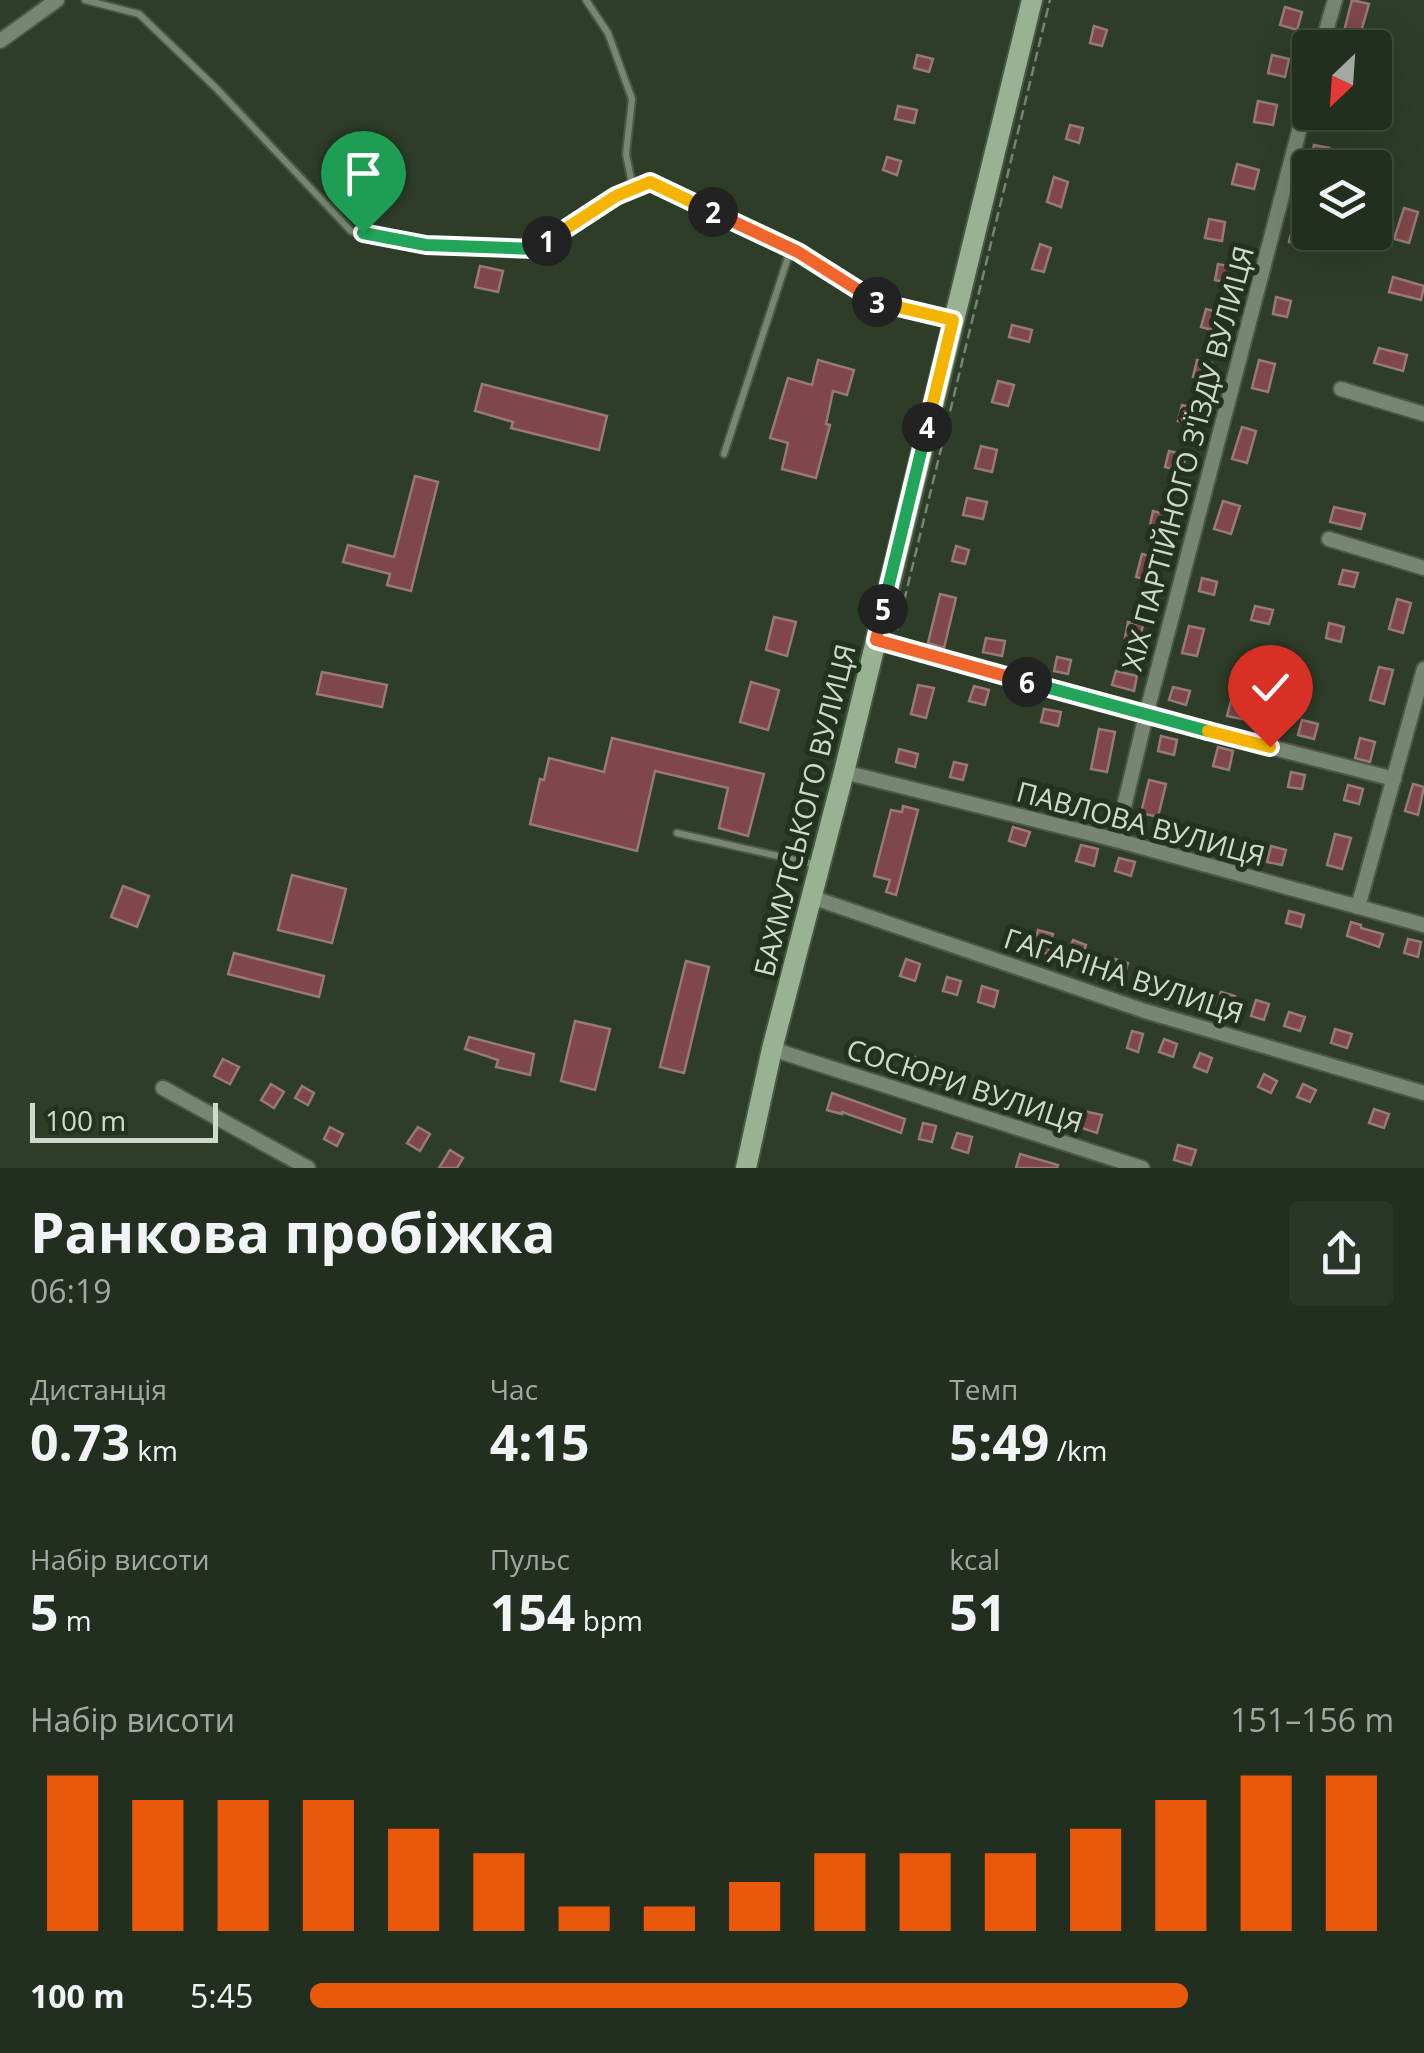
<!DOCTYPE html>
<html lang="uk">
<meta charset="utf-8">
<style>
body{margin:0;font-family:"Open Sans",sans-serif;background:#2a3627;color:#f1f3f6;height:100vh;display:flex;flex-direction:column;font-size:38px;white-space:nowrap}
*{box-sizing:border-box;margin:0}
p{font-size:32px;color:#a2a8a4}
.icon{flex:none;width:55px;height:55px;fill:none;stroke:currentColor;stroke-width:2;stroke-linecap:round;stroke-linejoin:round}
.map{position:relative;height:1168px;overflow:hidden}
.details{display:flex;flex-direction:column;background:#222e1e;flex:1}
.details>*{flex:none}
.needle{width:65px;rotate:205deg}
.fabs{position:absolute;left:1292px;top:30px;display:grid;gap:20px}
.fabs a{display:grid;place-items:center;width:100px;height:100px;border-radius:10px;background:#222e1e;box-shadow:0 10px 40px #0002,0 0 0 2px #3f4a3c;font-size:50px}
.scale{position:absolute;left:30px;bottom:25px;width:188px;box-sizing:border-box;padding-left:10px;border:5px solid #cfd9cc;border-top:0;font-size:28px;line-height:35px;white-space:nowrap;color:#cfd9cc;-webkit-text-stroke:8px #23321f;paint-order:stroke}
.pin{position:absolute;display:grid;place-items:center;width:85px;height:85px;color:#fff;margin:-102px -42px;border-radius:50% 50% 50% 0;rotate:-45deg;box-shadow:0 0 10px #0007}
.pin .icon{rotate:45deg}
.km{position:absolute;width:50px;height:50px;margin:-25px;border-radius:50%;background:#222;color:#fff;font-size:28px;line-height:50px;text-align:center}
.round{display:grid;place-items:center;flex:none;width:105px;height:105px;border-radius:10px;background:#2a3627}
.headline{display:flex;align-items:center;justify-content:space-between;height:170px;padding:0 30px}
h1{font-size:55px;font-weight:700;line-height:75px}
.stats{display:grid;grid-template-columns:repeat(3,1fr);gap:15px;height:170px;padding:10px 30px}
.stats div{display:grid;align-content:center}
.stats b{font-size:50px;font-weight:700}
.stats small{font-size:28px;font-weight:400}
.stats p{font-size:28px}
.chart{height:280px;padding:20px 30px}
.chart p{display:flex;justify-content:space-between}
.chart svg{width:100%;height:180px;margin-top:10px;stroke:#ea580c;stroke-width:6}
ul{padding:0 30px;list-style:none;font-size:32px}
li{display:grid;grid-template-columns:160px 120px 1fr;align-items:center;height:75px}
li i{height:25px;border-radius:12px;background:#ea580c}
.map>svg:first-child{display:block}
</style>
<div class="map">
<svg width="1424" height="1168" viewBox="0 0 1424 1168">
<rect width="100%" height="100%" fill="#2d3d28"/>
<g fill="#7f4749" stroke="#987878" stroke-width="2.5">
<polygon points="1352,0 1369,4 1360,35 1344,31"/>
<polygon points="1285,7 1302,12 1297,30 1280,25"/>
<polygon points="1094,26 1107,30 1102,46 1090,43"/>
<polygon points="917,55 933,59 929,72 914,68"/>
<polygon points="1272,55 1289,59 1285,77 1268,73"/>
<polygon points="1258,101 1277,105 1273,125 1254,122"/>
<polygon points="898,106 917,110 914,123 895,119"/>
<polygon points="1070,125 1083,128 1079,143 1066,139"/>
<polygon points="1314,145 1329,148 1324,168 1309,168"/>
<polygon points="887,157 901,161 897,175 883,170"/>
<polygon points="1237,164 1259,170 1254,189 1232,184"/>
<polygon points="1054,177 1068,182 1061,207 1047,202"/>
<polygon points="1404,208 1418,212 1409,243 1394,239"/>
<polygon points="1296,214 1310,218 1305,247 1289,242"/>
<polygon points="1209,219 1225,222 1222,241 1205,238"/>
<polygon points="1040,244 1051,248 1044,272 1032,269"/>
<polygon points="1218,264 1236,268 1233,284 1215,280"/>
<polygon points="480,266 503,271 498,292 475,287"/>
<polygon points="1393,277 1424,286 1421,300 1389,292"/>
<polygon points="1276,297 1291,301 1287,317 1273,314"/>
<polygon points="1206,309 1225,314 1220,332 1201,327"/>
<polygon points="1012,325 1032,330 1029,342 1009,337"/>
<polygon points="1379,348 1407,355 1403,371 1374,363"/>
<polygon points="818,360 854,370 847,395 833,391 826,424 830,425 816,478 782,469 788,443 770,438 788,378 812,385"/>
<polygon points="1197,360 1212,363 1207,381 1193,377"/>
<polygon points="1259,360 1275,364 1268,392 1252,388"/>
<polygon points="998,381 1014,385 1008,406 992,402"/>
<polygon points="482,384 607,416 599,450 511,428 513,422 475,411"/>
<polygon points="1182,405 1198,409 1194,425 1178,421"/>
<polygon points="1242,427 1256,431 1247,463 1232,459"/>
<polygon points="981,446 997,450 992,472 975,468"/>
<polygon points="1169,451 1186,455 1182,471 1165,467"/>
<polygon points="415,476 438,482 411,591 387,585 390,574 343,562 348,545 394,557"/>
<polygon points="967,498 987,502 983,519 963,515"/>
<polygon points="1223,501 1240,506 1231,534 1214,529"/>
<polygon points="1334,507 1365,514 1361,529 1330,522"/>
<polygon points="1153,511 1169,515 1165,534 1149,530"/>
<polygon points="956,546 969,550 965,564 952,561"/>
<polygon points="1142,554 1160,559 1155,581 1136,577"/>
<polygon points="1343,570 1358,573 1354,587 1339,584"/>
<polygon points="1202,578 1217,582 1214,595 1199,591"/>
<polygon points="940,594 956,598 944,648 928,643"/>
<polygon points="1397,599 1411,603 1403,633 1389,629"/>
<polygon points="1255,606 1273,610 1269,624 1251,620"/>
<polygon points="774,617 796,622 787,656 766,650"/>
<polygon points="1128,622 1143,625 1139,642 1125,638"/>
<polygon points="1329,623 1344,627 1341,642 1326,638"/>
<polygon points="1189,626 1204,629 1197,656 1182,653"/>
<polygon points="986,638 1005,641 1002,656 983,652"/>
<polygon points="1057,657 1071,660 1068,674 1054,671"/>
<polygon points="1379,667 1393,670 1384,704 1370,700"/>
<polygon points="1116,671 1137,676 1134,691 1112,685"/>
<polygon points="322,672 387,685 382,707 317,694"/>
<polygon points="751,682 779,690 768,730 740,722"/>
<polygon points="918,685 934,688 926,718 911,714"/>
<polygon points="974,686 989,690 985,705 969,701"/>
<polygon points="1173,687 1190,691 1186,705 1169,700"/>
<polygon points="1231,701 1245,704 1242,719 1227,716"/>
<polygon points="1044,709 1061,712 1058,726 1041,722"/>
<polygon points="1302,720 1318,724 1314,739 1298,735"/>
<polygon points="1099,729 1115,732 1107,772 1091,769"/>
<polygon points="1161,736 1177,740 1174,755 1158,751"/>
<polygon points="612,738 764,774 748,836 719,828 728,788 655,771 637,851 530,824 540,779 544,780 549,758 604,772"/>
<polygon points="1360,738 1375,742 1370,762 1355,758"/>
<polygon points="1218,747 1233,751 1229,770 1213,766"/>
<polygon points="899,749 918,754 915,767 896,762"/>
<polygon points="954,762 967,765 963,780 950,777"/>
<polygon points="1291,772 1305,775 1302,789 1288,787"/>
<polygon points="1149,780 1166,784 1158,817 1141,813"/>
<polygon points="1026,783 1038,786 1034,803 1021,800"/>
<polygon points="1413,784 1424,787 1418,815 1405,811"/>
<polygon points="1348,785 1363,789 1359,804 1344,800"/>
<polygon points="1082,797 1097,801 1094,815 1078,811"/>
<polygon points="903,806 918,810 896,895 886,892 890,880 874,876 891,810 902,812"/>
<polygon points="1013,827 1030,832 1025,846 1009,841"/>
<polygon points="1197,827 1213,832 1209,849 1193,845"/>
<polygon points="1335,834 1351,838 1342,869 1327,865"/>
<polygon points="1081,845 1098,849 1094,866 1076,861"/>
<polygon points="1271,846 1286,850 1282,865 1267,862"/>
<polygon points="1119,858 1135,862 1131,876 1115,871"/>
<polygon points="292,875 346,889 332,943 278,930"/>
<polygon points="123,886 149,896 137,927 111,917"/>
<polygon points="1289,911 1304,915 1301,927 1286,923"/>
<polygon points="1351,922 1361,925 1361,928 1383,934 1379,947 1347,936"/>
<polygon points="1038,930 1053,934 1048,954 1033,950"/>
<polygon points="1408,939 1421,942 1418,957 1404,953"/>
<polygon points="1073,940 1086,945 1080,964 1066,959"/>
<polygon points="234,953 324,976 319,997 228,974"/>
<polygon points="906,959 920,964 915,981 900,976"/>
<polygon points="1115,959 1128,963 1124,977 1111,973"/>
<polygon points="686,961 709,967 684,1073 660,1067"/>
<polygon points="947,977 961,981 957,995 943,991"/>
<polygon points="982,986 998,991 994,1007 978,1002"/>
<polygon points="1221,992 1235,996 1230,1010 1216,1005"/>
<polygon points="1256,1000 1269,1004 1264,1020 1251,1016"/>
<polygon points="1289,1012 1305,1017 1300,1031 1284,1026"/>
<polygon points="575,1021 610,1029 595,1090 561,1081"/>
<polygon points="1335,1029 1352,1034 1347,1048 1331,1043"/>
<polygon points="1132,1031 1143,1034 1138,1052 1127,1048"/>
<polygon points="469,1037 534,1054 530,1075 496,1067 498,1060 465,1049"/>
<polygon points="1164,1039 1177,1044 1173,1057 1159,1052"/>
<polygon points="1200,1053 1212,1058 1207,1072 1194,1067"/>
<polygon points="909,1055 921,1059 916,1075 904,1071"/>
<polygon points="223,1059 239,1067 230,1084 214,1076"/>
<polygon points="941,1069 954,1073 950,1087 937,1083"/>
<polygon points="1264,1074 1277,1081 1271,1093 1258,1087"/>
<polygon points="271,1084 284,1092 274,1108 261,1100"/>
<polygon points="1303,1084 1316,1090 1310,1102 1297,1097"/>
<polygon points="302,1086 314,1093 308,1105 295,1098"/>
<polygon points="832,1093 905,1119 901,1133 842,1112 842,1114 827,1110"/>
<polygon points="1064,1107 1102,1115 1097,1133 1060,1121"/>
<polygon points="1374,1109 1389,1114 1384,1128 1369,1123"/>
<polygon points="923,1123 936,1126 932,1142 919,1139"/>
<polygon points="330,1127 343,1134 337,1146 324,1139"/>
<polygon points="418,1127 430,1134 420,1151 407,1143"/>
<polygon points="957,1133 972,1137 968,1153 952,1148"/>
<polygon points="1178,1145 1196,1150 1191,1165 1174,1160"/>
<polygon points="450,1150 463,1158 457,1168 439,1168"/>
<polygon points="1020,1154 1058,1165 1057,1168 1016,1168"/>
</g>
<g fill="none" stroke-linecap="round" stroke-linejoin="round">
<defs>
<g id="service">
<polyline points="85,0 139,14 216,88 351,231 426,245 534,249 616,196 650,183 799,252 875,302 949,319"/>
<polyline points="586,0 608,33 632,99 626,154 633,189"/>
<polyline points="724,454 791,248"/>
<polyline points="677,833 817,865"/>
</g>
<g id="minor">
<polyline points="0,41 57,0"/>
<polyline points="1321,48 1335,0"/>
<polyline points="1341,389 1424,414"/>
<polyline points="1329,539 1424,568"/>
<polyline points="876,640 1146,715 1394,779"/>
<polyline points="844,772 1116,840 1424,925"/>
<polyline points="1116,840 1146,715 1310,89"/>
<polyline points="811,897 1145,1011 1424,1093"/>
<polyline points="1358,907 1424,669"/>
<polyline points="772,1049 1142,1168"/>
<polyline points="163,1088 308,1168"/>
</g>
<polyline id="secondary" points="746,1168 772,1049 844,772 1032,0"/>
</defs>
<use href="#service" stroke="#4a5946" stroke-width="10"/>
<use href="#minor" stroke="#4a5946" stroke-width="18"/>
<use href="#secondary" stroke="#4a5946" stroke-width="24"/>
<polyline stroke="#768372" stroke-width="2.5" stroke-dasharray="10 5" stroke-linecap="butt" points="897,630 1050,0"/>
<use href="#service" stroke="#768672" stroke-width="6"/>
<use href="#minor" stroke="#768672" stroke-width="14"/>
<use href="#secondary" stroke="#99b293" stroke-width="20"/>
</g>
<g fill="none" stroke-linecap="round" stroke-linejoin="round">
<defs>
<polyline id="split-1" points="363,233 426,245 534,249 547,241"/>
<polyline id="split-2" points="547,241 616,196 650,182 713,212"/>
<polyline id="split-3" points="713,212 798,252 877,302"/>
<polyline id="split-4" points="877,302 953,320 927,427"/>
<polyline id="split-5" points="883,609 927,427"/>
<polyline id="split-6" points="883,609 876,640 1027,682"/>
<polyline id="split-7" points="1027,682 1208,731"/>
<polyline id="split-8" points="1208,731 1270,747"/>
</defs>
<use href="#split-1" stroke="#fff" stroke-width="20"/>
<use href="#split-2" stroke="#fff" stroke-width="20"/>
<use href="#split-3" stroke="#fff" stroke-width="20"/>
<use href="#split-4" stroke="#fff" stroke-width="20"/>
<use href="#split-5" stroke="#fff" stroke-width="20"/>
<use href="#split-6" stroke="#fff" stroke-width="20"/>
<use href="#split-7" stroke="#fff" stroke-width="20"/>
<use href="#split-8" stroke="#fff" stroke-width="20"/>
<use href="#split-1" stroke="#22a559" stroke-width="12"/>
<use href="#split-2" stroke="#f5b400" stroke-width="12"/>
<use href="#split-3" stroke="#f0652b" stroke-width="12"/>
<use href="#split-4" stroke="#f5b400" stroke-width="12"/>
<use href="#split-5" stroke="#22a559" stroke-width="12"/>
<use href="#split-6" stroke="#f0652b" stroke-width="12"/>
<use href="#split-7" stroke="#22a559" stroke-width="12"/>
<use href="#split-8" stroke="#f5b400" stroke-width="12"/>
</g>
<g text-anchor="middle" dominant-baseline="central" stroke-width="10" stroke-linejoin="round" paint-order="stroke">
<g font-size="28" fill="#cfd9cc" stroke="#23321f">
<text transform="translate(1187 458) rotate(-75)">XIX ПАРТІЙНОГО З'ЇЗДУ ВУЛИЦЯ</text>
<text transform="translate(804 810) rotate(-76)">БАХМУТСЬКОГО ВУЛИЦЯ</text>
<text transform="translate(1141 823) rotate(15)">ПАВЛОВА ВУЛИЦЯ</text>
<text transform="translate(1124 975) rotate(18)">ГАГАРІНА ВУЛИЦЯ</text>
<text transform="translate(965 1085) rotate(18)">СОСЮРИ ВУЛИЦЯ</text>
</g>
</g>
</svg>
<div class="fabs">
<a><svg class="needle" viewBox="-14 -14 28 28"><path d="M0-13l5 13h-10z" fill="#e53935"/><path d="M0 13l5-13h-10z" fill="#a2a8a4"/></svg></a>
<a><svg class="icon" aria-label="layers" viewBox="0 0 24 24"><path d="M12 4l9 5-9 5-9-5zM3 14l9 5 9-5"/></svg></a>
</div>
<div class="scale">100 m</div>
<div class="pin" style="left:363px;top:233px;background:#1e9e55"><svg class="icon" aria-label="arrive" viewBox="0 0 24 24"><path d="M6 21V4h12l-3 4 3 4H6"/></svg></div>
<div class="pin" style="left:1270px;top:747px;background:#d93025"><svg class="icon" aria-label="check" viewBox="0 0 24 24"><path d="M5 12l5 5 9-10"/></svg></div>
<b class="km" style="left:547px;top:241px">1</b>
<b class="km" style="left:713px;top:212px">2</b>
<b class="km" style="left:877px;top:302px">3</b>
<b class="km" style="left:927px;top:427px">4</b>
<b class="km" style="left:883px;top:609px">5</b>
<b class="km" style="left:1027px;top:682px">6</b>
</div>
<section class="details">
<div class="headline"><div><h1>Ранкова пробіжка</h1><p>06:19</p></div><a class="round"><svg class="icon" aria-label="share" viewBox="0 0 24 24"><path d="M12 15V3M7 8l5-5 5 5M5 13v7h14v-7"/></svg></a></div>
<div class="stats">
<div><p>Дистанція</p><b>0.73<small> km</small></b></div>
<div><p>Час</p><b>4:15</b></div>
<div><p>Темп</p><b>5:49<small> /km</small></b></div>
</div>
<div class="stats">
<div><p>Набір висоти</p><b>5<small> m</small></b></div>
<div><p>Пульс</p><b>154<small> bpm</small></b></div>
<div><p>kcal</p><b>51</b></div>
</div>
<div class="chart"><p><span>Набір висоти</span>151–156 m</p>
<svg viewBox="0 0 160 44" preserveAspectRatio="none"><path d="M5 44V6M15 44V12M25 44V12M35 44V12M45 44V19M55 44V25M65 44V38M75 44V38M85 44V32M95 44V25M105 44V25M115 44V25M125 44V19M135 44V12M145 44V6M155 44V6"/></svg>
</div>
<ul>
<li><b>100 m</b>5:45<i style="width:81%"></i></li>
</ul>
</section>
